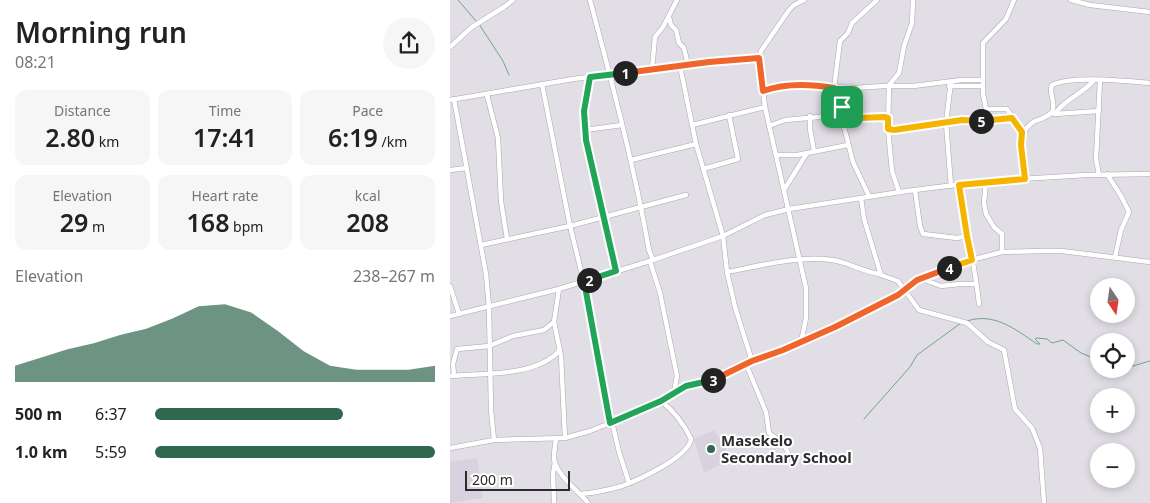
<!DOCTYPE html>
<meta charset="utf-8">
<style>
body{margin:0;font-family:"Noto Sans",sans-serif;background:#f6f6f6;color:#222;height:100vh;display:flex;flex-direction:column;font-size:19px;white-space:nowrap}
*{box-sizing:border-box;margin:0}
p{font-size:16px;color:#767676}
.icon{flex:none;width:28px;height:28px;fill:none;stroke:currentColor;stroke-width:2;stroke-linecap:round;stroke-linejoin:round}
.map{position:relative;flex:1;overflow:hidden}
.sheet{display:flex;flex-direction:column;background:#fff;width:450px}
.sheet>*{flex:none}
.needle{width:32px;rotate:167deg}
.fabs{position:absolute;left:640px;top:278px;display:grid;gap:10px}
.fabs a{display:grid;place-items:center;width:45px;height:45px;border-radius:50%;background:#fff;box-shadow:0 2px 8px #0003;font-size:25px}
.scale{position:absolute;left:15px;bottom:12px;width:105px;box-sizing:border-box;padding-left:5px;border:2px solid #2c2b2d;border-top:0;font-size:14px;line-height:18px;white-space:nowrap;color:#2c2b2d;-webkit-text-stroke:4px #fff;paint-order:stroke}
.pin{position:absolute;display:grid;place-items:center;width:42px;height:42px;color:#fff;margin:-21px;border-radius:10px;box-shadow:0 2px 8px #0006}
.km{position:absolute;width:25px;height:25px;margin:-12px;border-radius:50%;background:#222;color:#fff;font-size:14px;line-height:25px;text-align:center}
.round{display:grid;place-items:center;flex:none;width:52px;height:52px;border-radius:26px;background:#f6f6f6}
.head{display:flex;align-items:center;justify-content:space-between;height:85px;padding:0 15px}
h1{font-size:28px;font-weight:600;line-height:38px}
.metrics{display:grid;grid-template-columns:repeat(3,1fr);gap:8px;height:85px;padding:5px 15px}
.metrics div{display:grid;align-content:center;border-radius:12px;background:#f6f6f6;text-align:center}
.metrics b{font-size:25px;font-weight:600}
.metrics small{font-size:14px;font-weight:400}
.metrics p{font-size:14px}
.chart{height:140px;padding:10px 15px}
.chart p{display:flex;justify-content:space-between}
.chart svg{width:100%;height:90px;margin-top:5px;fill:#30684f;opacity:.7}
ul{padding:0 15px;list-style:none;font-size:16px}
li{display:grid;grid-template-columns:80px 60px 1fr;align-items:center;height:38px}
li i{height:12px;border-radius:6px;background:#30684f}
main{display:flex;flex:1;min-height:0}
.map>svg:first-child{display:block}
</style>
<main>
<section class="sheet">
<div class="head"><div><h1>Morning run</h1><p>08:21</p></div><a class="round"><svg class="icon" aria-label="share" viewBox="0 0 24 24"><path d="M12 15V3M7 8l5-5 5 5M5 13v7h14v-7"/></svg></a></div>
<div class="metrics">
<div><p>Distance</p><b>2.80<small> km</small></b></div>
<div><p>Time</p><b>17:41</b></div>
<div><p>Pace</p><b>6:19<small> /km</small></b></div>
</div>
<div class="metrics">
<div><p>Elevation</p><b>29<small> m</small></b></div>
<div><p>Heart rate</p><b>168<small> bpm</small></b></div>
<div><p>kcal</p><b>208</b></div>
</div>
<div class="chart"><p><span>Elevation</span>238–267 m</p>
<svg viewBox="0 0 160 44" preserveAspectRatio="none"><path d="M0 44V36L10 32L20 28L30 25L40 21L50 18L60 13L70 7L80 6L90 10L100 19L110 29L120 36L130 38L140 38L150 38L160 36V44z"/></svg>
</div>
<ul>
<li><b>500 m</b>6:37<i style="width:67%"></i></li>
<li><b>1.0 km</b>5:59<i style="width:100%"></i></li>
</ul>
</section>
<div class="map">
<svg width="700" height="503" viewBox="0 0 700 503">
<rect width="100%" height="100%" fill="#e2dee5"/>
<g fill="#d8d2df">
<polygon points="264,430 282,459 254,473 244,439"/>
<polygon points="27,458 33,498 0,503 0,462"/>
</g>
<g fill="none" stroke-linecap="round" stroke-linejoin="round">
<g stroke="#6ca78b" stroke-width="1">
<polyline points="8,0 26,21"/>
<polyline points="29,24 53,61 59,75"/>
<path d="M517 321C544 312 565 329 587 344H590L585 339 587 338 597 339 602 343 613 340 631 353 641 357 645 364 649 365"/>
<polyline points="676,368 700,361"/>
<polyline points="664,369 674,369"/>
<polyline points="414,419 460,367 467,355 511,323"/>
</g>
<defs>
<g id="minor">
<path d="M140 0C162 83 184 165 199 250L203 260"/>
<polyline points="564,0 556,19 533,43 533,94 536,109 557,109 572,132"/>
<polyline points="621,0 640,5 700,12"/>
<polyline points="219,17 221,25 226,30 229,43 234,48 238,65"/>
<polyline points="0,47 22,27 54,7 63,0"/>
<polyline points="230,66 246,144 273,236 277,272 285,307 302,361"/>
<polyline points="202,69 205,37 213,27 227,0"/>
<polyline points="140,77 134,111 136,140 166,271"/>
<polyline points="501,81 496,123 501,186"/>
<polyline points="92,84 120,226 138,299 160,423"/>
<polyline points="499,86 533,86"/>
<polyline points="313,91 348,85 405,88 434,86 463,86 512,80 533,80"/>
<polyline points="37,95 48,138 51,201 57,239"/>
<polyline points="4,99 36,274 39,307 41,410 44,440"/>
<polyline points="0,100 123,79 259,62 309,58"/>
<polyline points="388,105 408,118 433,116 438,118"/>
<polyline points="604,114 649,111"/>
<path d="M605 114C614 99 633 94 644 80"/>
<polyline points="360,116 360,129 364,151"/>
<polyline points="242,125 315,107"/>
<polyline points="319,126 335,120 369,117 390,112"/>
<polyline points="438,129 449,130 512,120 532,121 562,118"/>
<polyline points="135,130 172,125"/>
<polyline points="326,155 347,155 398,145"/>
<polyline points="181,160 246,144"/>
<polyline points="253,169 288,159 279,115"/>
<polyline points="0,170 17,168"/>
<polyline points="657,174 671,196 679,212 671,230 665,257"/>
<polyline points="649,175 646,159 650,80"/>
<path d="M575 179C573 159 563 133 585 121 591 119 598 117 602 112 607 103 598 94 602 85 622 75 677 81 700 83"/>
<polyline points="536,181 534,203 536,214 544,227 552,234 552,252"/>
<path d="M509 185C515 225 525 264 529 304"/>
<polyline points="334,190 357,153"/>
<polyline points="465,190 470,226 473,234 507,238 517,236"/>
<polyline points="449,192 442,171 438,129 439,85 449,73 454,46 462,23 463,0"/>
<polyline points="419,196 403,162 384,88 390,41 398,33 402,23 427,0"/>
<polyline points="411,198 414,219 431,275 448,281 469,310 517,323 538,342 554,350 565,409 582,428 590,448 594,503"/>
<polyline points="31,245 120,226 236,195"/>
<polyline points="200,261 210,293 227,376 224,392"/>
<path d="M277 272C309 266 350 255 382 260 398 262 413 272 430 274"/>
<polyline points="472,279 491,286 510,284 526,284"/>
<polyline points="0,286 9,314"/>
<polyline points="109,289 104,322 111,356 115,438"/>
<polyline points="0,316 109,289 203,260 273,236 315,215 339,209 457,191 536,181 636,175 700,174"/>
<polyline points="351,342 356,318 356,288 315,107 309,58 311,51 339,10 344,5 354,0"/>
<polyline points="296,364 316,412 319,433 334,444 338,453"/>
<polyline points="4,375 3,364 7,349 39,346 63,336 94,330 104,322"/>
<path d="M0 376C33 373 87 377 110 350"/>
<polyline points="162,422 169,452 179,483"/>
<path d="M106 439C105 445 104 452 104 459 107 476 128 490 138 503"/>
<polyline points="0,448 44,440 115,438 140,431 185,413 234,387 259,381 302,361 362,337 439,300 454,291 467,280 525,259 552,252 590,251 612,251 700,262"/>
<path d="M130 494C144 493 158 490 172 486 188 480 239 457 241 439 234 424 224 411 211 401"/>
<polyline points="104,503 103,474 105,462"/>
</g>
</defs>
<use href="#minor" stroke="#aaa6ad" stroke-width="5.5"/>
<use href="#minor" stroke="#fff" stroke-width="4.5"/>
</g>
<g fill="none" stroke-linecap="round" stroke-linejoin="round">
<defs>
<path id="split-1" d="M175 73 259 62 309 58 313 91C335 83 361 84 384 88L388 105 392 107"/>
<polyline id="split-2" points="139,280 166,271 136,140 134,111 140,77 175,73"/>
<polyline id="split-3" points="139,280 134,281 160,423 211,401 236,386 263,380"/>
<polyline id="split-4" points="263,380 302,361 333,350 385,327 448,295 467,280 499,268"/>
<polyline id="split-5" points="499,268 522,260 517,236 509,185 575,179 571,145 572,132 562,118 531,121"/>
<polyline id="split-6" points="392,107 408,118 435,117 438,118 438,129 444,130 512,120 531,121"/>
</defs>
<use href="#split-1" stroke="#fff" stroke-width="10"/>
<use href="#split-2" stroke="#fff" stroke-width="10"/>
<use href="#split-3" stroke="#fff" stroke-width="10"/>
<use href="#split-4" stroke="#fff" stroke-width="10"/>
<use href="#split-5" stroke="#fff" stroke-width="10"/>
<use href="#split-6" stroke="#fff" stroke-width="10"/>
<use href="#split-1" stroke="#f0652b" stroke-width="6"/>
<use href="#split-2" stroke="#22a559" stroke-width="6"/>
<use href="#split-3" stroke="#22a559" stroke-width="6"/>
<use href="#split-4" stroke="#f0652b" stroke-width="6"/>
<use href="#split-5" stroke="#f5b400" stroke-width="6"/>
<use href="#split-6" stroke="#f5b400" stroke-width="6"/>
</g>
<circle fill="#30684f" stroke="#fff" stroke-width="2" cx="261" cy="449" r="5"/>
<g text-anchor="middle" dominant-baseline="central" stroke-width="4" stroke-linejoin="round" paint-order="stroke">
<g font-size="15" font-weight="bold" fill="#2c2b2d" stroke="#fff" text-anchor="start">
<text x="271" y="440">Masekelo<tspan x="271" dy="17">Secondary School</tspan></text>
</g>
</g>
</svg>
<div class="fabs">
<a><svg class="needle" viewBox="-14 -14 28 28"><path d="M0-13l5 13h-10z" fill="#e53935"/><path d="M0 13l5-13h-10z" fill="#767676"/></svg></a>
<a><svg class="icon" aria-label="locate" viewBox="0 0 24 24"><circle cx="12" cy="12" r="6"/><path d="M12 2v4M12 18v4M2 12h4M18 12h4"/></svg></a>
<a>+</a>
<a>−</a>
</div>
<div class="scale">200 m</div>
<div class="pin" style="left:392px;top:107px;background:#1e9e55"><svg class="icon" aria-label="arrive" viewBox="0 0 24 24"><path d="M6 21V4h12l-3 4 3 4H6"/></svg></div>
<b class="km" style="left:175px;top:73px">1</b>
<b class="km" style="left:139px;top:280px">2</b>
<b class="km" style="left:263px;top:380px">3</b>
<b class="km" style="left:499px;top:268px">4</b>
<b class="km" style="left:531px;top:121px">5</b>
</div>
</main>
